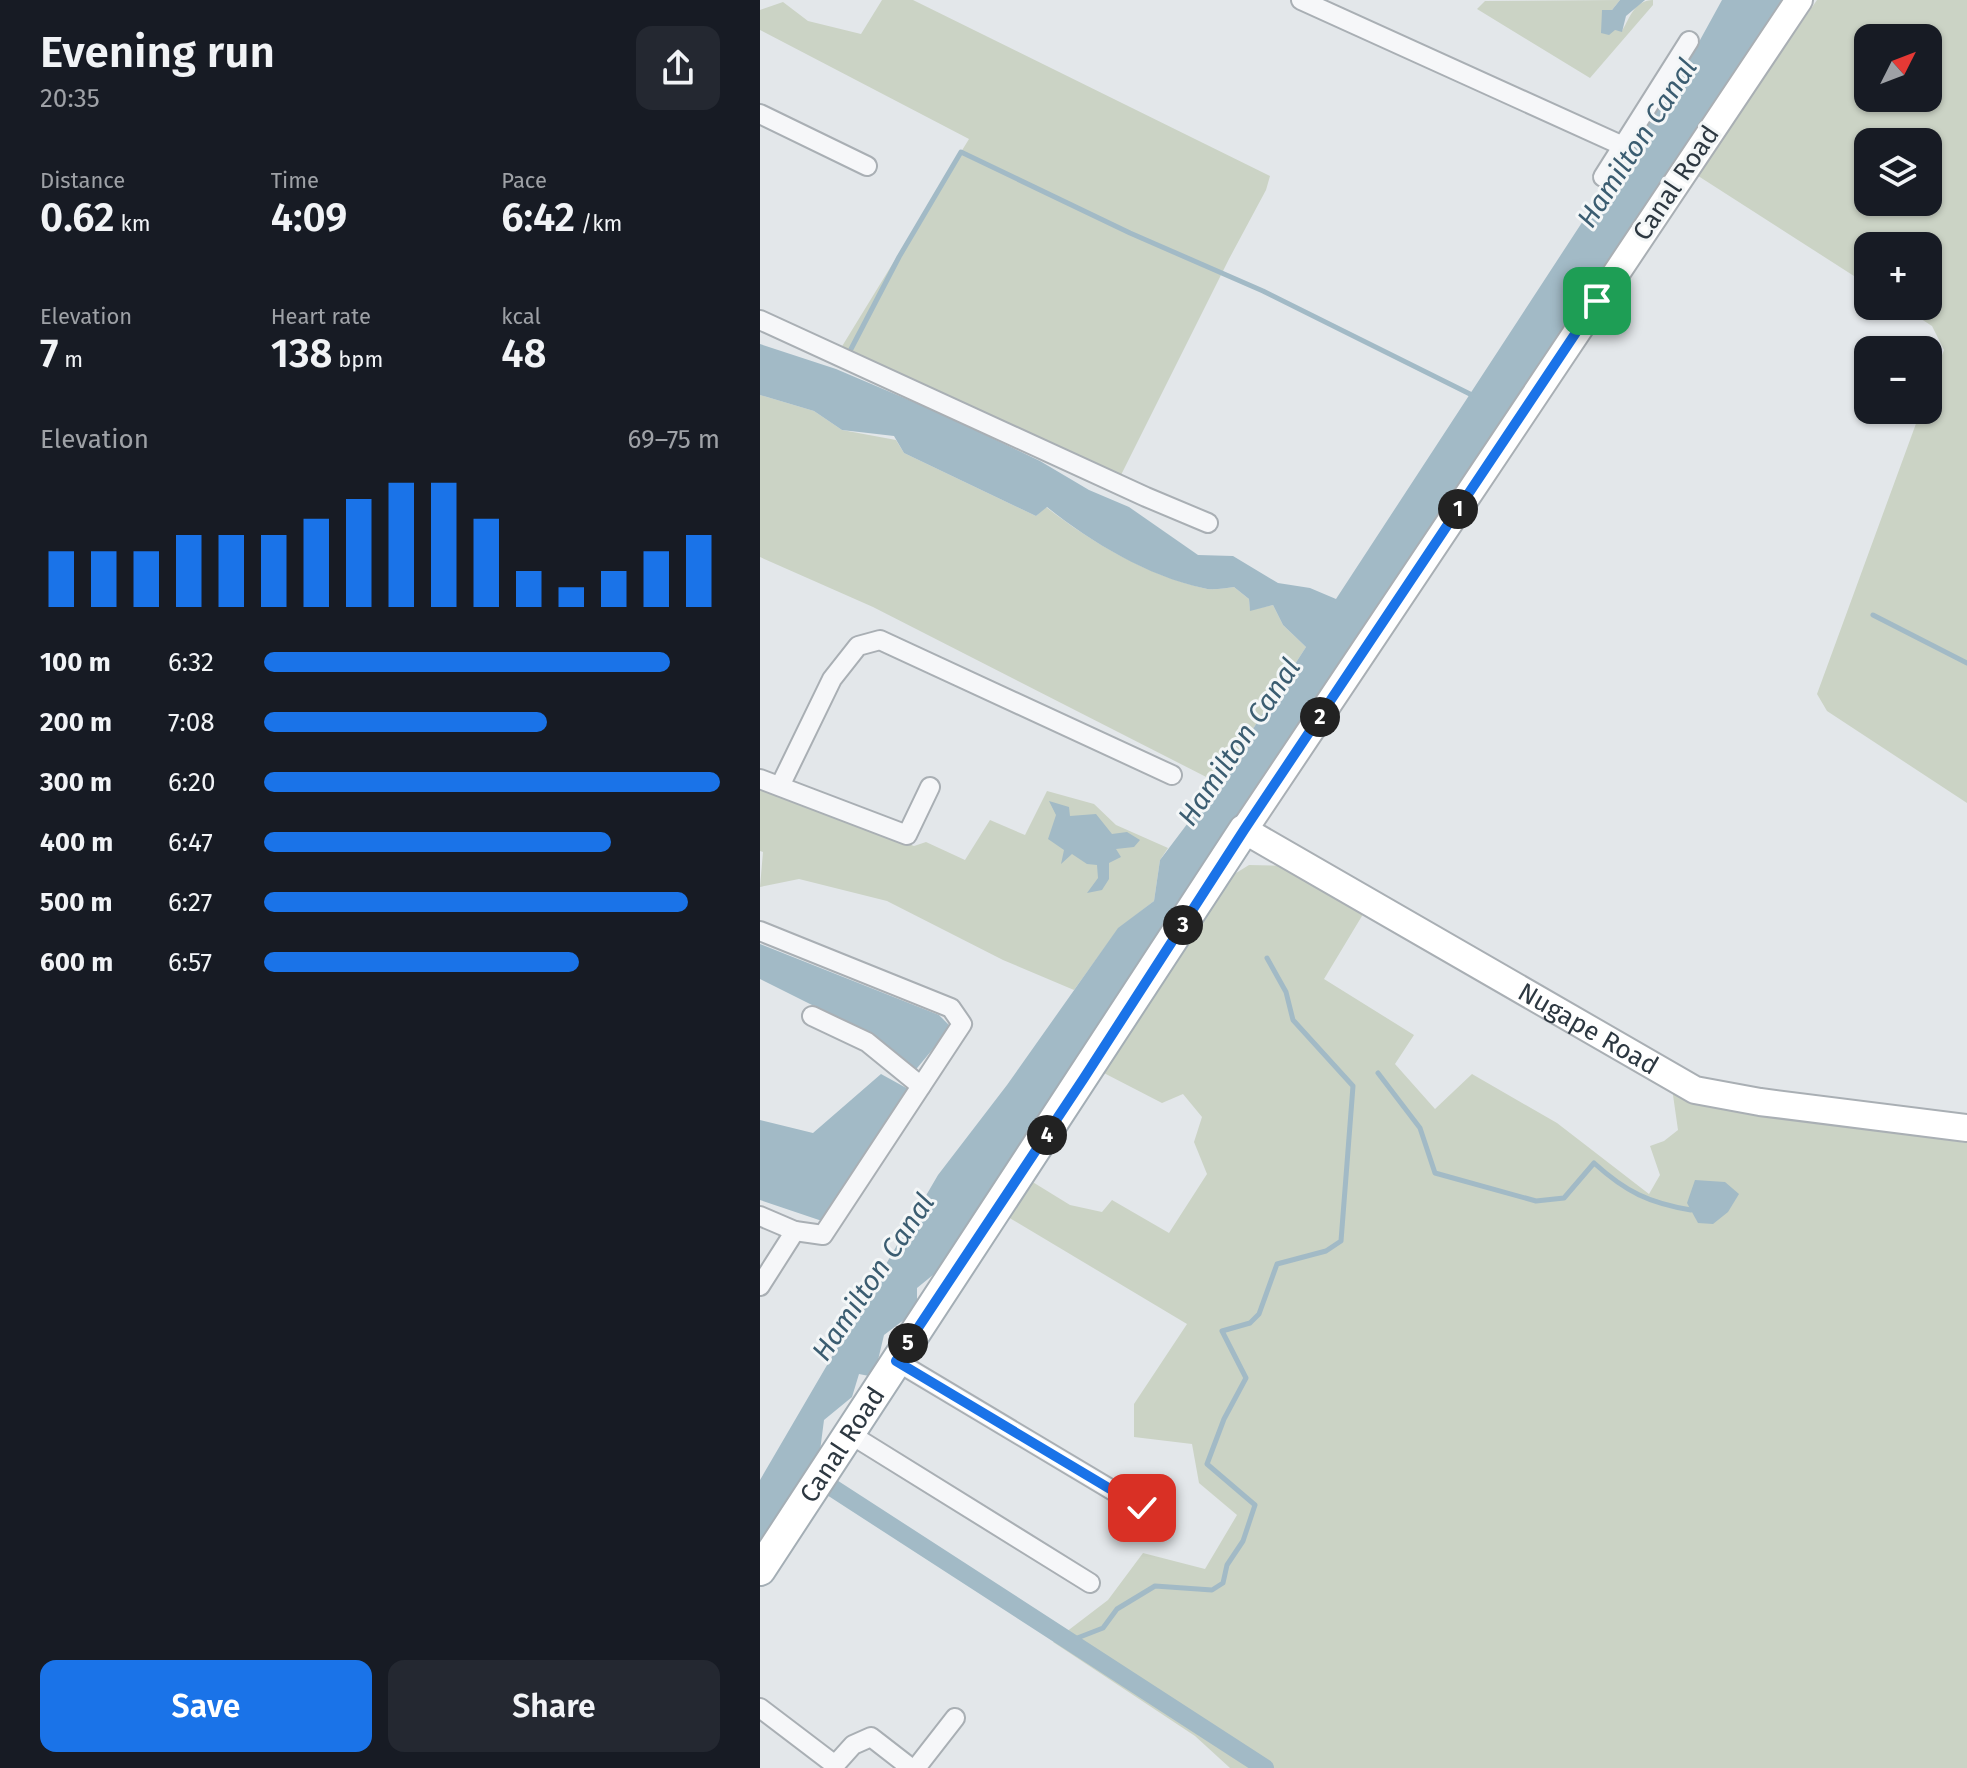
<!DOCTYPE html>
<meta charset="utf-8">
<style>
body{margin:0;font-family:"Fira Sans",sans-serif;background:#242831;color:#f1f3f6;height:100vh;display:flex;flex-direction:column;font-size:30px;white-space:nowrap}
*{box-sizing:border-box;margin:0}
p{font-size:26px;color:#9ea1a6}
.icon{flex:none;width:44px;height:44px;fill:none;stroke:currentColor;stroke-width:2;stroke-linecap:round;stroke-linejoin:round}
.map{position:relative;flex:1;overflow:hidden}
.drawer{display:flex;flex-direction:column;background:#171b24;width:760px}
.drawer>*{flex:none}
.needle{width:52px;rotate:48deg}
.tools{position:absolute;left:1094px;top:24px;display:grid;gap:16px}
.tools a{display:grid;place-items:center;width:88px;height:88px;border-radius:16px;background:#171b24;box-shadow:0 2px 6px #0004;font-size:40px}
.pin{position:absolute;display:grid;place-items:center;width:68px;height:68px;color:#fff;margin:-34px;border-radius:16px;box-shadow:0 4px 12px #0006}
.km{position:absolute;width:40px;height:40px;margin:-20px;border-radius:50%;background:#222;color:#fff;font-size:22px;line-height:40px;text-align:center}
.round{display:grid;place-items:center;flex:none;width:84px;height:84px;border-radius:16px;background:#242831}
.summary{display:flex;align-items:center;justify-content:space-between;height:136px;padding:0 40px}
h1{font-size:44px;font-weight:600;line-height:60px}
.stats{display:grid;grid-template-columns:repeat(3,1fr);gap:12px;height:136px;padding:8px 40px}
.stats div{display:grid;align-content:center}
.stats b{font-size:40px;font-weight:600}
.stats small{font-size:22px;font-weight:400}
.stats p{font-size:22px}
.chart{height:224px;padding:16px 40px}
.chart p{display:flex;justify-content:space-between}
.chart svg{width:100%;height:144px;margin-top:8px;stroke:#1a73e8;stroke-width:6}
.button{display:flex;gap:16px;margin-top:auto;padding:16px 40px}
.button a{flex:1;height:92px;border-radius:16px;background:#1a73e8;color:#fff;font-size:32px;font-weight:600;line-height:92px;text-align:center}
.button a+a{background:#242831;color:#f1f3f6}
ul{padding:0 40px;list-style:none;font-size:26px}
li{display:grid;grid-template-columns:128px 96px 1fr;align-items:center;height:60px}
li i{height:20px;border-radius:10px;background:#1a73e8}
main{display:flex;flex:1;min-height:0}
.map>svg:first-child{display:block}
</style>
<main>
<section class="drawer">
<div class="summary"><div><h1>Evening run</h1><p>20:35</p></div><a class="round"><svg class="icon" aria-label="share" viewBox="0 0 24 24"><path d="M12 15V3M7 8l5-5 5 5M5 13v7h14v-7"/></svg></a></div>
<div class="stats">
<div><p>Distance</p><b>0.62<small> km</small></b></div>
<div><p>Time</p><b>4:09</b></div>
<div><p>Pace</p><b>6:42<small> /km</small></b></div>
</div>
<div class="stats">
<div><p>Elevation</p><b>7<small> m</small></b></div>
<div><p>Heart rate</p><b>138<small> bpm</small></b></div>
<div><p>kcal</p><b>48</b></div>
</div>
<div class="chart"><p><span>Elevation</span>69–75 m</p>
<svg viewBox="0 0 160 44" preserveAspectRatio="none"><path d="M5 44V27M15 44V27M25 44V27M35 44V22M45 44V22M55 44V22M65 44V17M75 44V11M85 44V6M95 44V6M105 44V17M115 44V33M125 44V38M135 44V33M145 44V27M155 44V22"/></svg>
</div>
<ul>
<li><b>100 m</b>6:32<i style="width:89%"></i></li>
<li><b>200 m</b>7:08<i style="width:62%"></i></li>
<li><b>300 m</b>6:20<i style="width:100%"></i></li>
<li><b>400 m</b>6:47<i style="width:76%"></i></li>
<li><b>500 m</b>6:27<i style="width:93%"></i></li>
<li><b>600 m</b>6:57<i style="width:69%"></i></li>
</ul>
<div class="button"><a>Save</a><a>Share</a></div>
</section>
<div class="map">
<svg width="1207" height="1768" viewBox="0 0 1207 1768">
<rect width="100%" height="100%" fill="#e3e7ea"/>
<g fill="#cbd3c5" fill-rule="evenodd">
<polygon points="122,0 153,0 510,176 506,190 469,259 361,475 81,348 209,139 0,30 0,10 23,2 48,21 101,34"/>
<path d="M860 0 852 10 855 30 862 31C870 17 875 0 893 0V5L830 78 717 9 725 1Z"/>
<path d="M1057 0H1207V803L1067 711 1057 694 1161 410H1168V392L1184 350 1172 326 1141 306H1168V246H1108V285L932 172 995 90ZM1108 38H1168V98H1108ZM1108 142H1168V202H1108Z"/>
<path d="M0 395 54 411 82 430 136 440 144 453 276 516 286 507C331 542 387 575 443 588 452 591 464 588 474 587L489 599 490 610 513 605 523 625 546 647 458 783 113 607 0 557Z"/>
<polygon points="0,786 154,846 166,842 205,860 230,820 265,835 287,791 334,804 356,825 408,848 400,860 394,901 358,929 314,990 243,960 127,901 39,879 0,887 3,852 0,851"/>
<polygon points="489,865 532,866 605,911 564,979 654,1035 635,1064 675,1109 712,1074 797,1123 889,1194 900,1175 890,1146 904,1141 918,1130 912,1088 1009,1115 1207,1143 1207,1768 470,1768 435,1736 293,1642 348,1600 383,1553 445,1569 477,1515 439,1483 432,1444 374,1437 374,1404 427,1324 248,1217 271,1181 310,1205 342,1212 352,1200 409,1233 447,1174 434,1142 442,1117 423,1094 402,1103 340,1071 362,1047 468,878"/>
</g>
<g fill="#a2bac6">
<polygon points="860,0 885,0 866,16 862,32 855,30 849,35 841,33 842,10 852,10"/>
<path d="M962 0H1027L184 1266 157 1288V1310L124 1335 114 1377 99 1374 92 1397 64 1420 60 1451 0 1541V1480L178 1175 247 1085 358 928 394 901 400 860 458 783 546 647 523 625 513 605 490 611 489 599 474 587C464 588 452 591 443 588 387 576 331 542 287 507L276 516 144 453 134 436 82 430 54 411 0 395V344L76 369 182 414 280 461 329 490 369 507 438 555 473 556 518 583 550 588 576 599 934 51Z"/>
<polygon points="289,801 309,807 310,816 336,814 352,834 367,832 380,840 374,847 356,849 361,857 349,863 349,879 342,890 327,893 338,878 337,865 327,864 312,854 301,864 304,850 288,839 296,815"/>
<polygon points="0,944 179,1015 191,1027 153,1073 114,1036 0,979"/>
<polygon points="121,1074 150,1090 65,1222 0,1200 0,1120 53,1133"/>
<polygon points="935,1180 965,1182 979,1194 968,1212 953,1224 938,1223 927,1203"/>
</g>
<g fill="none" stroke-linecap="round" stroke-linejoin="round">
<g stroke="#a2bac6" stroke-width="5">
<polyline points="91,349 139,257 201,152 370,233 503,291 714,396"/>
<polyline points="1113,615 1207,663"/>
<path d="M618 1073 660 1128 675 1173 776 1201 804 1198 834 1163C866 1192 889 1203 931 1210"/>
<polyline points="307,1642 343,1628 357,1609 395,1586 452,1590 463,1583 467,1565 483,1541 495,1505 447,1464 464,1419 486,1378 462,1331 490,1323 499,1314 517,1264 566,1251 581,1241 593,1086 533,1020 526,992 507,958"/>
</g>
<polyline stroke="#a2bac6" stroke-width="18" points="51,1474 505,1768"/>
<defs>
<g id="street">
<polyline points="541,0 863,146"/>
<polyline points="0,114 107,166"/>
<polyline points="843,177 929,41"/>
<polyline points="0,320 386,497 448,523"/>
<polyline points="0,779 147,835 170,787"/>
<polyline points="20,786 72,679 98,646 120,640 412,775"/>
<polyline points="0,931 191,1008 202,1024 63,1235 35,1231 0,1216"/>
<polyline points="52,1016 107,1042 161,1086"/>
<polyline points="0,1286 35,1231"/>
<polyline points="136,1361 382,1508"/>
<polyline points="90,1434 330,1583"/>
<polyline points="0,1708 75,1765 93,1745 111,1737 151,1768"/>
<polyline points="156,1768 195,1718"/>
</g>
<g id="secondary">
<path id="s1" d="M1039 0 484 830 935 1090 1000 1102 1207 1128"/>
</g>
<g id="primary">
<path id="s2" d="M0 1570 484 830"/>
</g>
</defs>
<use href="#street" stroke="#a9afb4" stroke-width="22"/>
<use href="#secondary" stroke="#a9afb4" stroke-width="30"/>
<use href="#primary" stroke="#a4aeb5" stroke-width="34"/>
<use href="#street" stroke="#f6f7f9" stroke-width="18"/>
<use href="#secondary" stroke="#fff" stroke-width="26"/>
<use href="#primary" stroke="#fff" stroke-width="30"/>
</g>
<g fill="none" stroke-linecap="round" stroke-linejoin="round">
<defs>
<polyline id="route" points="382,1508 136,1361 324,1078 484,830 837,301"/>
</defs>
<use href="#route" stroke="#fff" stroke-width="16"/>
<use href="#route" stroke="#1a73e8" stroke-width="10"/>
</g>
<g text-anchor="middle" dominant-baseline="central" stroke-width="6" stroke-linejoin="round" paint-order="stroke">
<g font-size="26" fill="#2d3841" stroke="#f3f6f7">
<text transform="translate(916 183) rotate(-56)">Canal Road</text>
<text stroke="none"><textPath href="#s1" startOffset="1396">Nugape Road</textPath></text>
<text stroke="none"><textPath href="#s2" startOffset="150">Canal Road</textPath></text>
</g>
<g font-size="28" font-style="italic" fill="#3b5d71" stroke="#f3f6f7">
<text transform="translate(877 143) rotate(-57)">Hamilton Canal</text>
<text transform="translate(479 742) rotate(-56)">Hamilton Canal</text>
<text transform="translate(113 1277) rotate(-56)">Hamilton Canal</text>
</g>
</g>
</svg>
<div class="tools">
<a><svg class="needle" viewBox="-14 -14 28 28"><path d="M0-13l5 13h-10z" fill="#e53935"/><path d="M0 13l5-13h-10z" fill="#9ea1a6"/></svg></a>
<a><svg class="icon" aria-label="layers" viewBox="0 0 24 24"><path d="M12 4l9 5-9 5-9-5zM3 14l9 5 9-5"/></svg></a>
<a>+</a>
<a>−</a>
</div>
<div class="pin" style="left:837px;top:301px;background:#1e9e55"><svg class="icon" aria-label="arrive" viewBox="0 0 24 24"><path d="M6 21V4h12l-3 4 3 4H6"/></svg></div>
<div class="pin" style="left:382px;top:1508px;background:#d93025"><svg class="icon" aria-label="check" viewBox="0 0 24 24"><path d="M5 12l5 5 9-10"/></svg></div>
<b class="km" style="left:698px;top:509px">1</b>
<b class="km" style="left:560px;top:717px">2</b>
<b class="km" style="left:423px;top:925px">3</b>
<b class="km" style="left:287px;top:1135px">4</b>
<b class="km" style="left:148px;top:1343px">5</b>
</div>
</main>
